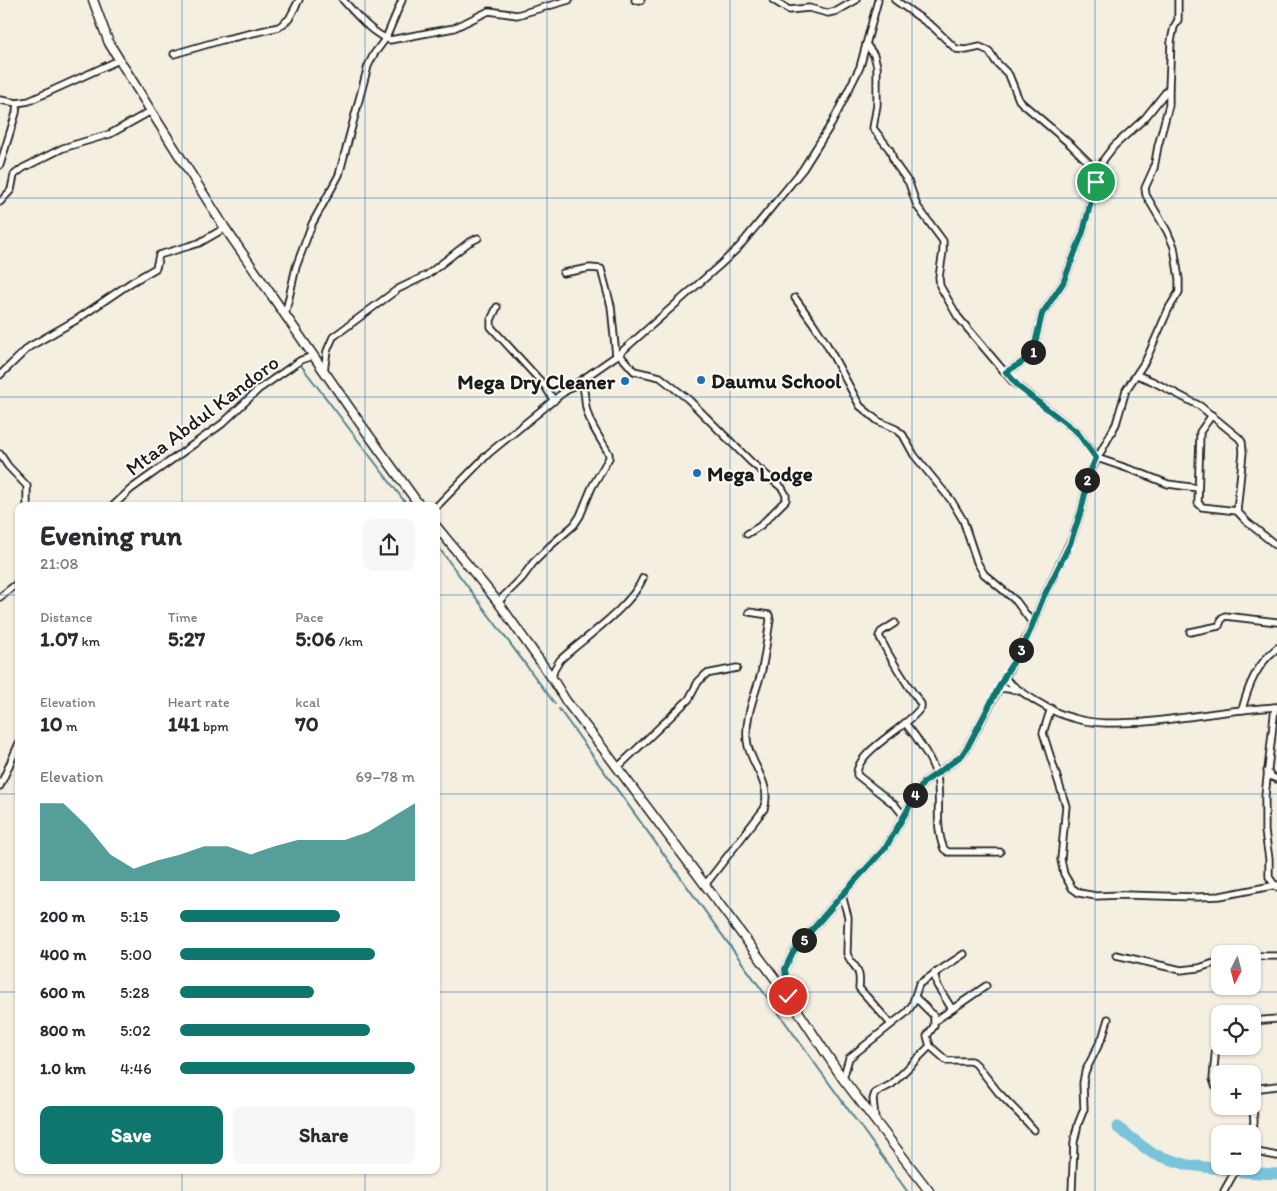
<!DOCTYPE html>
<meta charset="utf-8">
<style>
body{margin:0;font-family:Itim,sans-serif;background:#f7f7f7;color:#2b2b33;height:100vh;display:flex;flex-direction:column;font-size:19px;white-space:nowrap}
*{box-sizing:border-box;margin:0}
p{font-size:16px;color:#7c7c81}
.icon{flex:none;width:28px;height:28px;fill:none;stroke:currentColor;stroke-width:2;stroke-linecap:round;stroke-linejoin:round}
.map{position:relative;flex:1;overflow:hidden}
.side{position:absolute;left:15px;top:502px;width:425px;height:672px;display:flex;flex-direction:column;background:#fff;border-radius:10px;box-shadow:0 1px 4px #0004}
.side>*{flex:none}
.needle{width:32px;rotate:186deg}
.tools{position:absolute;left:1211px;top:945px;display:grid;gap:10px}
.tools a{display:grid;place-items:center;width:50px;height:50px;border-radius:10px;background:#fff;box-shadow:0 1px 4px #0004;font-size:25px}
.pin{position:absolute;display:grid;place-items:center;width:42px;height:42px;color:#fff;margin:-21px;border:2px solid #fff;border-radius:50%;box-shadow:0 1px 5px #0007}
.km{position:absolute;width:25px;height:25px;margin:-12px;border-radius:50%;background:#222;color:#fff;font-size:14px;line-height:25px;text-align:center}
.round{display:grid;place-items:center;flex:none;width:52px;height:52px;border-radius:10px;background:#f7f7f7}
.overview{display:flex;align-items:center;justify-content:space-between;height:85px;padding:0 25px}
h1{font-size:28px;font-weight:700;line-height:38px}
.stats{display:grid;grid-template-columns:repeat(3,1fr);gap:8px;height:85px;padding:5px 25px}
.stats div{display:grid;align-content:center}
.stats b{font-size:21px;font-weight:700}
.stats small{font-size:14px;font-weight:400}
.stats p{font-size:14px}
.chart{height:140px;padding:10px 25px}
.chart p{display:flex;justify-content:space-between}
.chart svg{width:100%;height:90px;margin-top:5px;fill:#0f766e;opacity:.7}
.button{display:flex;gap:10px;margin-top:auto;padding:10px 25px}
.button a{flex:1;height:58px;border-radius:10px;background:#0f766e;color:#fff;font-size:20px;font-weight:700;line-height:58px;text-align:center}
.button a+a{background:#f7f7f7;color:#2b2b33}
ul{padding:0 25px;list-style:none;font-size:16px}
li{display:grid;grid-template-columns:80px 60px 1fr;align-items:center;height:38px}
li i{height:12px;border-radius:6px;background:#0f766e}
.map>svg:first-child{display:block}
</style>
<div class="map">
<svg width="1277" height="1191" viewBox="0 0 1277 1191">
<rect width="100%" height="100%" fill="#f5efe1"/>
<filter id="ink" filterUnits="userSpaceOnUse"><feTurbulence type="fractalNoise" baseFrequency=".02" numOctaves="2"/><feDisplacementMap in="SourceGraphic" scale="10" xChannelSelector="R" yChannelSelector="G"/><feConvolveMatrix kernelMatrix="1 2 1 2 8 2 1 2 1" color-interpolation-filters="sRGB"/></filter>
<g filter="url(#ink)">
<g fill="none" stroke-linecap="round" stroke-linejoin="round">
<g stroke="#54818e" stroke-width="2">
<polyline points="300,364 408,506"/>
<polyline points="436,544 555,704"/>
<polyline points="559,709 907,1191"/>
</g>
<g stroke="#7ac4da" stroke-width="11">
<polyline points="1117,1127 1153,1154 1188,1165 1230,1170"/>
<polyline points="1241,1172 1277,1174"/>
</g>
<defs>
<g id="minor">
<path d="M343 0C356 14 372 34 390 40L454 28 489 11 517 15 569 0"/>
<polyline points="635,0 641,0"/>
<polyline points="773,0 789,10 809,8 828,13 837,11 856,0"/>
<polyline points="895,0 933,27 956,49 966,50 980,47 989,51 996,62 1009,75 1019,100 1023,104 1071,145 1091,165 1095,180"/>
<polyline points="866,44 874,55 877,66 877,105 873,128 890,150 894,162 909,183 917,206 943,241 943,251 939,277 940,286 958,317 1013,382 1077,432 1097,458 1138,472 1168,484 1198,488"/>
<polyline points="174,54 222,40 279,27 289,19 299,0"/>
<polyline points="0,100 17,103 29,101 119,60"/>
<polyline points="0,165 16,113 17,103"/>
<polyline points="0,202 11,190 14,175 23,168 63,148 110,134 151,111"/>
<polyline points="563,273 590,268 601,269 611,306 616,356"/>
<polyline points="795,298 813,323 826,343 860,406 878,421 896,429 903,435 914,455 951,500 963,520 977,562 984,574 1016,601 1033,624"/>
<polyline points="497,307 491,320 491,327 545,386 554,401"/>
<polyline points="285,315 296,267 312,224 339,175 368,66 374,54 386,38 402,0"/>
<polyline points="619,354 634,371 660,377 688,399 751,462 782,488 786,495 786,500 760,526 747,534"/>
<polyline points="324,371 327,351 333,337 398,289 427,275 468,243 478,238"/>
<polyline points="1006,372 1021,363 1033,352 1042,314 1063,283 1083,232 1097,176 1104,159 1114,146 1145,118 1169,88 1171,41 1174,27 1178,20 1178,0"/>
<polyline points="0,375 29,347 76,320 132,282 156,268 159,255 199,243 225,228"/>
<polyline points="1137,375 1152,381 1200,406 1239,438 1242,442 1243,452 1237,511 1247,522 1277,546"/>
<polyline points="1212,415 1200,432 1198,503 1202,507 1237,511"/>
<polyline points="0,454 8,466 27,486 27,506"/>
<polyline points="113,506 131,489 222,424 259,389 301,360 313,356"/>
<polyline points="436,507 489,453 560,395 619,354 721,264 739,247 803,169 832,123 860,67 878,0"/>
<polyline points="0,597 19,582"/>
<path d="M498 602 522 578 533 563 549 547 574 525 580 516 592 487 609 458V454C601 439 589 424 586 407 584 397 586 390 580 381"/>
<path d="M895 623 881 632 879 636C891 660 905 682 921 704V707C909 727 855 751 857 775L895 805 904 816"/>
<polyline points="1190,632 1219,626 1222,618 1225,616 1277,622"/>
<path d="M552 678 554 670 560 660C584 638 631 607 643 578"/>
<path d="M1004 678C1020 692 1051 713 1073 718 1096 725 1121 723 1145 722 1189 718 1233 709 1277 707"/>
<polyline points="1000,688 1017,690"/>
<polyline points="1275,707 1265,796 1265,831 1269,859 1269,877 1276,887"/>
<polyline points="1051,708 1043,733 1066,806 1061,860 1064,874 1072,888 1079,893 1096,896 1124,895 1197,897 1220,896 1277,885"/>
<path d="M1242 710C1248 686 1257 664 1277 648"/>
<path d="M905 723C917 737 937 766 938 784 940 806 935 828 944 849L948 852H1000"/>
<polyline points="617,768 689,699 698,682 706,674 737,668"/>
<polyline points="1267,771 1272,777 1277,779"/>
<polyline points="0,786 19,743"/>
<path d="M705 885 764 809C772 785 753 767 748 746 743 722 754 697 761 674 765 657 767 638 770 620L769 615 749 612"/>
<path d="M842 895 848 917 847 953C848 958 850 959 853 964 860 971 860 979 859 988L891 1024"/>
<polyline points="1116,955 1181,970 1199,968 1220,961"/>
<polyline points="1252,956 1277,956"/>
<polyline points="934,973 937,985 952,1009"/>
<polyline points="787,993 785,969 793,952 842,895 886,847 923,783 953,762 962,755 968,746 1030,631 1043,598 1072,538 1081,511 1090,472 1116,424 1126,390 1146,360 1169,308 1179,292 1179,279 1174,247 1167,231 1146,195 1145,188 1154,168 1158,146 1169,105 1169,88"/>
<polyline points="915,997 934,1016 934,1026 927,1036 930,1046 947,1061 971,1061 976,1064 998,1092 1027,1122 1034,1130"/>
<polyline points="935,1021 986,986"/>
<polyline points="1252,1021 1277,1019"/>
<polyline points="1220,1029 1217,1034 1213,1079 1215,1085 1220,1089"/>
<polyline points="843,1079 849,1058 907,1012 912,1005 919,984 964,954"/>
<polyline points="1252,1089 1277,1086"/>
<polyline points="1252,1094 1254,1121 1252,1138"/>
<polyline points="875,1118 873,1099 875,1093 892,1084 930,1046"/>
<polyline points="1252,1151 1277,1156"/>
<polyline points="1072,1191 1074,1142 1078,1124 1084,1109 1083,1083 1085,1072 1103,1036 1108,1019"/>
<polyline points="1224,1191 1238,1166"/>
</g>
<g id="secondary">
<polyline points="93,0 109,43 151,111 225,228 360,423 420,506"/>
<polyline points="436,526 498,602 552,678 566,701 608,755 788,996 843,1079 929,1191"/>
</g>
</defs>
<use href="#minor" stroke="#1c1c1c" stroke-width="9"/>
<use href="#secondary" stroke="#1c1c1c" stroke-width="11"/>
<use href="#minor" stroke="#fdfcf7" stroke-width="5.5"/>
<use href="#secondary" stroke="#fdfcf7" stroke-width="8"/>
</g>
</g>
<g fill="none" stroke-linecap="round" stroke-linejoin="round" filter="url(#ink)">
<defs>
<polyline id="route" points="788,996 785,969 793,952 842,895 886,847 923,783 953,762 962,755 968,746 1008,670 1021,651 1030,631 1043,598 1070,544 1081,511 1090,472 1096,458 1077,432 1020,388 1006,372 1021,363 1033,352 1042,314 1063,283 1083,232 1096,182"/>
</defs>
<use href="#route" stroke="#fff" stroke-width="10"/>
<use href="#route" stroke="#0f766e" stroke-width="6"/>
</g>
<path fill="none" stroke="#1f6fb2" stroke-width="1" stroke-opacity="0.55" d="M182 0V506M365 0V506M547 0V1191M730 0V1191M912 0V1191M1095 0V1191M0 198H1277M0 397H1277M0 595H19M436 595H1277M0 794H19M436 794H1277M0 992H19M436 992H1277M182 1171V1191M365 1171V1191"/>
<g fill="#1f6fb2" stroke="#fdfcf7" stroke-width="2">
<circle cx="701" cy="380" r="5"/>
<circle cx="625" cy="381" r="5"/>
<circle cx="697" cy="473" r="5"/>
</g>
<g text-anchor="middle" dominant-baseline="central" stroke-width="4" stroke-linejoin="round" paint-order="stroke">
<g font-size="21" font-weight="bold" fill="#1c1c1c" stroke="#fdfcf7" text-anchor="start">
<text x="711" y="380">Daumu School</text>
<text x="615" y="381" text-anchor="end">Mega Dry Cleaner</text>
<text x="707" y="473">Mega Lodge</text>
</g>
<g font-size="21" fill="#1c1c1c" stroke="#fdfcf7">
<text transform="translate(202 415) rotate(-37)">Mtaa Abdul Kandoro</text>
</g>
</g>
</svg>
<div class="tools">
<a><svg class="needle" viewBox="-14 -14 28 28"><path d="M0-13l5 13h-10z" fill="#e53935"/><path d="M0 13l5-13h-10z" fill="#7c7c81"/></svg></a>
<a><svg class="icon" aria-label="locate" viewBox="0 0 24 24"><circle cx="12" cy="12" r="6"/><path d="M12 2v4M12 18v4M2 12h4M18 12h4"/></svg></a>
<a>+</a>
<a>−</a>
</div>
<div class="pin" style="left:1096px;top:182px;background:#1e9e55"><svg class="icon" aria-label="arrive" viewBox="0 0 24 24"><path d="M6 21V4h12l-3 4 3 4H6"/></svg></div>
<div class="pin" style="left:788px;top:996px;background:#d93025"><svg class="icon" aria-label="check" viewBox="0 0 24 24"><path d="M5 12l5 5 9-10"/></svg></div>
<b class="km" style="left:1033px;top:352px">1</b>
<b class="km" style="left:1087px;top:480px">2</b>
<b class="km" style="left:1021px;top:650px">3</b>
<b class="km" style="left:915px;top:795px">4</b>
<b class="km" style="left:804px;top:940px">5</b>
<section class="side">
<div class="overview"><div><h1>Evening run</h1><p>21:08</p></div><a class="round"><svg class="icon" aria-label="share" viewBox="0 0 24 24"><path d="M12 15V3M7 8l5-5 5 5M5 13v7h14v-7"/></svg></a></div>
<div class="stats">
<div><p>Distance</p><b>1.07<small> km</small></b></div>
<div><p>Time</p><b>5:27</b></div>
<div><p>Pace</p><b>5:06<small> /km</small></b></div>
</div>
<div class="stats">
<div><p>Elevation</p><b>10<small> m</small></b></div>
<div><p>Heart rate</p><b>141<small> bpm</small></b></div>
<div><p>kcal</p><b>70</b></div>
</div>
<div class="chart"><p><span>Elevation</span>69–78 m</p>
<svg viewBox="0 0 160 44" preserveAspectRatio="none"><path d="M0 44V6L10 6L20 17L30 31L40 38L50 34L60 31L70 27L80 27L90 31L100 27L110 24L120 24L130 24L140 20L150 13L160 6V44z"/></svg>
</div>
<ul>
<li><b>200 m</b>5:15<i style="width:68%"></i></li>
<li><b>400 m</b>5:00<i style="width:83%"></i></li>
<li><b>600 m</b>5:28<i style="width:57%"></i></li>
<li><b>800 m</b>5:02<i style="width:81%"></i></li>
<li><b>1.0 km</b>4:46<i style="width:100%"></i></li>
</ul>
<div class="button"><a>Save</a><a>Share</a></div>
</section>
</div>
